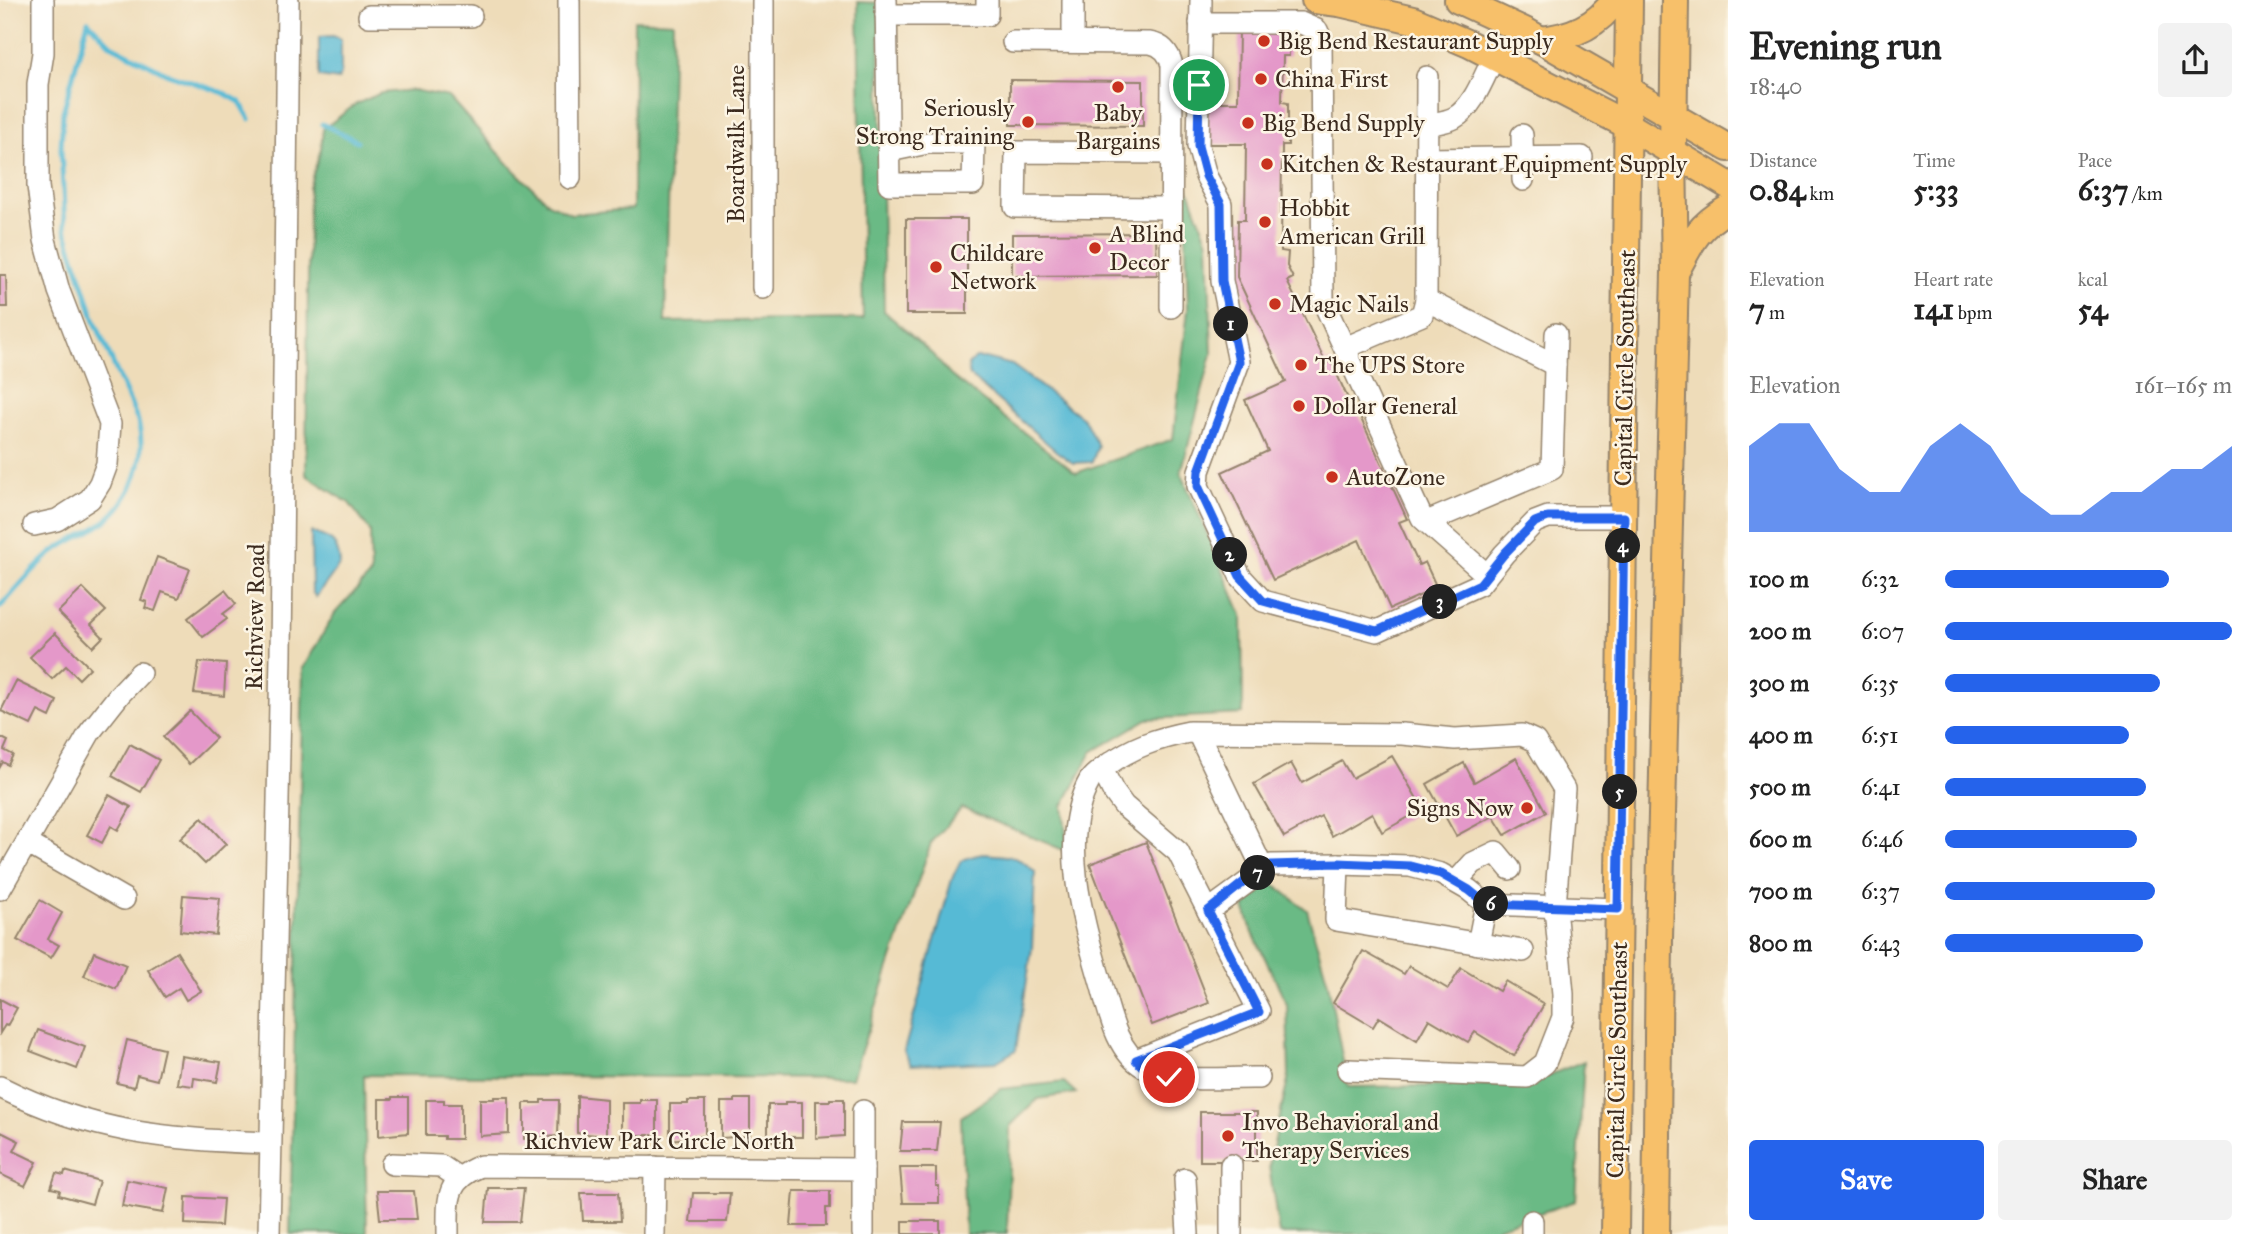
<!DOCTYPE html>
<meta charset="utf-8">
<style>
body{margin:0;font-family:"IM FELL Great Primer",serif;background:#f2f2f2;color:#222;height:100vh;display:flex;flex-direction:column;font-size:26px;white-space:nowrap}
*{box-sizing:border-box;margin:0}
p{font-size:23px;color:#767676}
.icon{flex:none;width:38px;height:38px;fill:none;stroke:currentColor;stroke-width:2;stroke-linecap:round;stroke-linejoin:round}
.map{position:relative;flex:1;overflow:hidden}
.sheet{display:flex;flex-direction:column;background:#fff;width:525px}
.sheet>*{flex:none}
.pin{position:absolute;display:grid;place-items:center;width:60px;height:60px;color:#fff;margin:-30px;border:4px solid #fff;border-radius:50%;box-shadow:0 2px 7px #0007}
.km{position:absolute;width:35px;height:35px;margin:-18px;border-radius:50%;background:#222;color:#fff;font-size:19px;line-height:35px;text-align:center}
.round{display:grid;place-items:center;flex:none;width:74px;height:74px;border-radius:7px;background:#f2f2f2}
.overview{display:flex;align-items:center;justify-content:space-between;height:119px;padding:0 21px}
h1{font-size:38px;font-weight:800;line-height:52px}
.figures{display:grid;grid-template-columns:repeat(3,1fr);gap:10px;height:119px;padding:7px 21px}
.figures div{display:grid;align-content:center}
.figures b{font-size:30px;font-weight:800}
.figures small{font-size:19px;font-weight:400}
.figures p{font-size:19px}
.chart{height:196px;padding:14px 21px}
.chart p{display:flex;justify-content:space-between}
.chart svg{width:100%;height:126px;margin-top:7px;fill:#2563eb;opacity:.7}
.cta{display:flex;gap:14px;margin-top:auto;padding:14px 21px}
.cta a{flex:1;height:80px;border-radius:7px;background:#2563eb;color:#fff;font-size:28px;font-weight:800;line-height:80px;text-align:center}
.cta a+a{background:#f2f2f2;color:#222}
ul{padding:0 21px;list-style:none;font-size:23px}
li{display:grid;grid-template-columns:112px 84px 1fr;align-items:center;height:52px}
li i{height:18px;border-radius:9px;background:#2563eb}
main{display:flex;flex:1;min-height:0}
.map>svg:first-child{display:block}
</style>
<main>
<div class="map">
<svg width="1728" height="1234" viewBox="0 0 1728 1234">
<rect width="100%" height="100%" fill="#fcf5e5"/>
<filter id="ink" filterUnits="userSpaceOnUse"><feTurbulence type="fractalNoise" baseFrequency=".0143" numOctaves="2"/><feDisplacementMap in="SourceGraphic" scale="14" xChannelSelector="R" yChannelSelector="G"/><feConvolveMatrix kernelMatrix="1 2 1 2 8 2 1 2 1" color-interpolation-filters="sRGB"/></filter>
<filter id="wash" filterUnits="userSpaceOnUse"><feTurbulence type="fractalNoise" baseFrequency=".00686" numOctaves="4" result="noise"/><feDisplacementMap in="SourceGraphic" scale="28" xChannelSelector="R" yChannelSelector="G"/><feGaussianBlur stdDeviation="1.57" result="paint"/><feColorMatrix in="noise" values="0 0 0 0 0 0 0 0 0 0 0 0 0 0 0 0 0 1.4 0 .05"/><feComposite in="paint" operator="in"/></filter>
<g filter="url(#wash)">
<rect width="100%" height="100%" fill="#eedcb9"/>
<g fill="#6bba85" stroke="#537252" stroke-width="2">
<polygon points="858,2 879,3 884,311 933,355 950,375 1076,473 1173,439 1188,309 1184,177 1208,242 1212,354 1181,473 1242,615 1243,714 1147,719 1092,752 1063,806 1068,852 962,808 931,843 852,1078 364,1075 367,1234 290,1234 303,668 335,613 371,574 370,531 349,503 306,475 309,188 321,149 323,129 356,104 381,93 413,90 449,97 514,170 548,203 571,214 633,209 634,20 673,22 665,322 863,319"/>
<polygon points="1275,885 1307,910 1328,983 1348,1087 1525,1085 1584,1061 1576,1201 1497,1227 1492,1234 1279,1234 1269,1166 1289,1075 1287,1004 1253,933 1244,907 1263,889"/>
<polygon points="1064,1082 1076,1093 1038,1099 1010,1126 1007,1234 965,1234 961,1117 1001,1089"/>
</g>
<g fill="#56bad5" stroke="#48727a" stroke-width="2">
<polygon points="333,36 341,39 341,74 338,80 319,77 319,37"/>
<polygon points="976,358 985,358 1012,365 1084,419 1098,446 1092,462 1073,463 1056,451 970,376 968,365"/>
<path d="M311 532C332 539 338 541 340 564L316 597 312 592Z"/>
<path d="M983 854C1006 856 1018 854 1035 872L1032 948 1016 1050 996 1062 911 1065 904 1051 952 879C960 859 962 858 983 854Z"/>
</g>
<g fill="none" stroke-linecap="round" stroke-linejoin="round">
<g stroke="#56bad5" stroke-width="5">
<polyline points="88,21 111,45 168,74 224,93 240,102 250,119"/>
<polyline points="322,124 357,141"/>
<path d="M0 607C17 589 33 568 52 553 64 543 77 538 90 531 129 510 149 464 138 421L96 324 65 229 61 148 63 112 88 21"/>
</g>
</g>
<g id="blocks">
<g fill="#e498c9">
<polygon points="1239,27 1289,27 1289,56 1283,56 1282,102 1288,103 1288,145 1282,145 1281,251 1288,252 1287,266 1293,278 1287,281 1326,363 1331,361 1354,412 1357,410 1407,519 1399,522 1419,565 1425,562 1437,588 1390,609 1359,540 1273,580 1222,472 1268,451 1245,400 1286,382 1237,277 1238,220 1245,220 1246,144 1208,144 1208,102 1238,102"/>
<polygon points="1010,80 1143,81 1143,126 1010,125"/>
<rect x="906" y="219" width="61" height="95"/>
<polygon points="1156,233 1157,275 1012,276 1012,234"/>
<polygon points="0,275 6,275 7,307 0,307"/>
<polygon points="157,557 190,569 179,598 162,592 155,611 145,608 147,602 141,600"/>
<polygon points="83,588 106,611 91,625 103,637 93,647 58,612"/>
<polygon points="225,590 236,604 223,614 227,619 203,637 188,618"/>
<polygon points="55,633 90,668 79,679 66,666 52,679 30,657"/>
<polygon points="199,662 226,664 224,696 194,693"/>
<polygon points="16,681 57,701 50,717 38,711 31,725 1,711"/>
<polygon points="190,711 216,738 189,764 163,737"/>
<polygon points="0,737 8,741 4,750 13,755 8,765 3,762 0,767"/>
<polygon points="130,744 159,760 141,792 112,776"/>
<polygon points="1392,756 1423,809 1382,832 1372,813 1332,836 1321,816 1284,837 1254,784 1291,763 1302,783 1342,761 1352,778"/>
<polygon points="1516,758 1546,812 1505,835 1493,816 1456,836 1427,784 1464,763 1474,782"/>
<polygon points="109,795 131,807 118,830 111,826 102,843 87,835"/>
<polygon points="202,818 226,844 205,864 180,839"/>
<polygon points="1146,842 1209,1003 1152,1025 1090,864"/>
<polygon points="183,895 220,898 216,935 180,931"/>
<polygon points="40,900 62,913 48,939 59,945 51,958 17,940"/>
<polygon points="1363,951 1404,974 1409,966 1448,989 1461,968 1499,991 1505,981 1544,1004 1514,1056 1475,1032 1468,1042 1429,1019 1417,1040 1379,1017 1373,1027 1333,1003"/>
<polygon points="94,952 126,965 116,989 84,976"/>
<polygon points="177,952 201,991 186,1000 179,988 165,997 148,970"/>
<polygon points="0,999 17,1008 7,1026 5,1025 0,1033"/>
<polygon points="38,1030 85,1047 77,1069 30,1051"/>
<polygon points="127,1040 164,1049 157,1080 137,1075 134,1087 117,1083"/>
<polygon points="181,1056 221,1062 217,1082 194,1078 193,1086 177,1084"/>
<polygon points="577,1096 606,1099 606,1136 577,1133"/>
<polygon points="393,1097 408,1097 408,1133 379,1136 379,1099 393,1099"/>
<polygon points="494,1097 509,1097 509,1134 480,1136 480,1099 494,1099"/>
<polygon points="735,1099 750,1099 750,1136 721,1138 721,1102 735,1102"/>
<polygon points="830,1099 844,1099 844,1136 816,1138 816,1101 830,1101"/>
<polygon points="426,1100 444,1100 444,1104 461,1104 461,1139 444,1139 444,1136 426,1136"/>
<polygon points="541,1100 559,1100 558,1136 524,1139 524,1103 541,1103"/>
<polygon points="640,1100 657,1100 657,1135 640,1135 640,1139 622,1138 622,1103 640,1103"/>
<polygon points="688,1101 705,1101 705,1136 670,1140 670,1104 688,1104"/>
<polygon points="785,1102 802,1102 802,1137 785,1137 785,1141 768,1141 768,1105 785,1105"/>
<rect x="1200" y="1112" width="57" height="49"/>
<polygon points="903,1122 940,1122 937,1151 900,1151"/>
<polygon points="1,1132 19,1141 14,1151 37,1162 25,1186 0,1174"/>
<polygon points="900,1168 936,1168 936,1186 939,1186 939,1203 903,1203"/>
<polygon points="65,1171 99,1181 92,1204 59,1195 60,1190 51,1188 56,1173 64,1175"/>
<polygon points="127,1180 168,1188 163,1213 122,1206"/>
<polygon points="488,1188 524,1188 520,1222 485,1222"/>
<polygon points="377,1191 414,1191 417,1219 380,1219"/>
<polygon points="794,1191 830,1191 830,1208 826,1208 826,1226 791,1226"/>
<polygon points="581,1193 618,1193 620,1221 583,1221"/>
<polygon points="693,1193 730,1193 727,1222 690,1222"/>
<polygon points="186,1197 223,1199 221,1226 185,1224"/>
<rect x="903" y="1221" width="37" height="13"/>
</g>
</g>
</g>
<g filter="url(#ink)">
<use href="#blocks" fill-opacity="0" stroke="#94836c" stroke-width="2"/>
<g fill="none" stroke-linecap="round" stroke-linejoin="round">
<defs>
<g id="minor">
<polyline points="569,0 570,178"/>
<polyline points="763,0 763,288"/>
<polyline points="886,0 889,184 973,184 974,143 928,143 889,151"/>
<polyline points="1073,0 1073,42"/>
<polyline points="1201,0 1198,146 1206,176 1221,204 1222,281 1239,362 1199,471 1198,486 1240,576 1263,601 1377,631 1480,584 1504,554 1535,522 1548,517 1624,517"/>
<polyline points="886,15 987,15 987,0"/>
<polyline points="369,16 471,16"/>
<polyline points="1200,23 1301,23 1317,30 1321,39 1323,301 1422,518 1487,575"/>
<path d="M1013 42 1150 43C1162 45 1169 53 1172 65L1171 307"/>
<path d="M1427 125C1435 123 1446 122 1454 118 1474 107 1484 76 1494 57"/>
<polyline points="1522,135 1523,180"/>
<polyline points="1426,159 1582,157"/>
<polyline points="1171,208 1015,207 1016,152 1171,153"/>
<polyline points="1426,300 1555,365"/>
<polyline points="1345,348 1422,315 1426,300 1427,77"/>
<polyline points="1427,522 1552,469 1556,334"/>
<polyline points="34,525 57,520 90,499 100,483 107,464 110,424 59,291 45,240 38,186 38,84 43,53 43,0"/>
<polyline points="1198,733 1263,869"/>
<polyline points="1102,769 1113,791 1124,806 1178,852 1259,1011 1136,1060"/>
<polyline points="27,843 124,899"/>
<polyline points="1338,864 1336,920 1523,951"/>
<polyline points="1456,882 1473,863 1496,852 1510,869"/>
<polyline points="0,889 90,732 120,694 140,673"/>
<polyline points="1208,911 1271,865 1338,864 1410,866 1441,874 1469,890 1486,904 1618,909"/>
<polyline points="1478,944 1486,904"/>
<path d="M1259 1078C1224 1077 1175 1085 1144 1067 1116 1051 1109 1011 1101 983 1084 924 1057 838 1090 780 1094 774 1101 770 1106 766 1132 747 1158 738 1189 732L1402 734 1455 739 1522 735 1535 741 1564 789 1555 907 1563 994V1017L1545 1063 1527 1077 1348 1070"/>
<path d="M0 1087C91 1133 170 1140 269 1143"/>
<polyline points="392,1164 441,1166 459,1178"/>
<polyline points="1185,1179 1188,1234"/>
<polyline points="1532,1221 1532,1234"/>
<polyline points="269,1234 281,655 288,0"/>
<path d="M448 1234C448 1200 445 1180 481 1166L863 1169"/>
<polyline points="654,1234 655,1167"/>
<polyline points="863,1234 863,1111"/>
<polyline points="1231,1234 1231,1165"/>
</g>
<g id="major">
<polyline points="1315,0 1339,3 1413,20 1469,44 1629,126 1728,185"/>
<polyline points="1458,0 1527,32 1728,148"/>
<path d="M1540 40C1570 37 1597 27 1615 0"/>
<path d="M1676 271C1691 242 1699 225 1728 209"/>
<polyline points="1615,1234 1629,0"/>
<polyline points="1656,1234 1659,939 1675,272 1673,153 1675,0"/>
</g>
</defs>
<use href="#minor" stroke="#94836c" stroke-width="24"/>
<use href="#major" stroke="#94836c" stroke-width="30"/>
<use href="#minor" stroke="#fff" stroke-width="21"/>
<use href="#major" stroke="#f7c06b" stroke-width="26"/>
</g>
</g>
<g fill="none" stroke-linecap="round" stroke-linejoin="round" filter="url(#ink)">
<defs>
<polyline id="route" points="1169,1077 1142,1066 1136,1060 1259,1012 1208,911 1249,878 1271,865 1338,863 1410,866 1441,874 1469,890 1486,904 1618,909 1624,517 1548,517 1535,522 1504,554 1480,584 1377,631 1263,601 1240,576 1198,486 1199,471 1239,362 1222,281 1221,204 1206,176 1198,146 1199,85"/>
</defs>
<use href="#route" stroke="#fff" stroke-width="14"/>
<use href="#route" stroke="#2563eb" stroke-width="9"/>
</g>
<g fill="#c8321e" stroke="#fcf5e5" stroke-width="2.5">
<circle cx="1264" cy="41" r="7"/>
<circle cx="1261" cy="79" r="7"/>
<circle cx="1118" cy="87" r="7"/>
<circle cx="1028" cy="122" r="7"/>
<circle cx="1248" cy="123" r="7"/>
<circle cx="1267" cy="164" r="7"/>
<circle cx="1265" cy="222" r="7"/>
<circle cx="1095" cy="248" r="7"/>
<circle cx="936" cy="267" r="7"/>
<circle cx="1275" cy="304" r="7"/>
<circle cx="1301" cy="365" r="7"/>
<circle cx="1299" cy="406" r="7"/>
<circle cx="1332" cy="477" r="7"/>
<circle cx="1527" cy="808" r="7"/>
<circle cx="1228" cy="1136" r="7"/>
</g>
<g text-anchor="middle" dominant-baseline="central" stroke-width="5" stroke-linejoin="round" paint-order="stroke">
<g font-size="24" fill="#3b2a1e" stroke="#fcf5e5" text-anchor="start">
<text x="1278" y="41">Big Bend Restaurant Supply</text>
<text x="1275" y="79">China First</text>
<text x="1014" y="108" text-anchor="end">Seriously<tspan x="1014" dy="28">Strong Training</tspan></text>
<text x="1118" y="113" text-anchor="middle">Baby<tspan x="1118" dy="28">Bargains</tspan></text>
<text x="1262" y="123">Big Bend Supply</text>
<text x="1281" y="164">Kitchen &amp; Restaurant Equipment Supply</text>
<text x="1279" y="208">Hobbit<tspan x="1279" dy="28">American Grill</tspan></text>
<text x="1109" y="234">A Blind<tspan x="1109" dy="28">Decor</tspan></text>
<text x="950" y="253">Childcare<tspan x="950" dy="28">Network</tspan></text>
<text x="1289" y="304">Magic Nails</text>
<text x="1315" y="365">The UPS Store</text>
<text x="1313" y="406">Dollar General</text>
<text x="1346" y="477">AutoZone</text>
<text x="1513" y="808" text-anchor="end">Signs Now</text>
<text x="1242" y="1122">Invo Behavioral and<tspan x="1242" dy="28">Therapy Services</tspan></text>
</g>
<g font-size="24" fill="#3b2a1e" stroke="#fcf5e5">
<text transform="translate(736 144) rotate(-90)">Boardwalk Lane</text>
<text transform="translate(1625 368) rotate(-89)">Capital Circle Southeast</text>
<text transform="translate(255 617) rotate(-89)">Richview Road</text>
<text transform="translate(1617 1060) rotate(-89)">Capital Circle Southeast</text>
<text x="659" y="1141">Richview Park Circle North</text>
</g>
</g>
</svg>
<div class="pin" style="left:1199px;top:85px;background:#1e9e55"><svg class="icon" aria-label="arrive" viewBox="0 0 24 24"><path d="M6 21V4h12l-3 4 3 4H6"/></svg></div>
<div class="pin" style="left:1169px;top:1077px;background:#d93025"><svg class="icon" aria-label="check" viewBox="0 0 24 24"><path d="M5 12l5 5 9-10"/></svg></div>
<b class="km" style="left:1231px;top:324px">1</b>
<b class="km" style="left:1230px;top:555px">2</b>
<b class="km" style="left:1440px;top:602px">3</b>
<b class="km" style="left:1623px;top:546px">4</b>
<b class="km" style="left:1620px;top:792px">5</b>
<b class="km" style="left:1491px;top:904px">6</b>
<b class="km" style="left:1258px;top:873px">7</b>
</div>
<section class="sheet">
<div class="overview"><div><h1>Evening run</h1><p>18:40</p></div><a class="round"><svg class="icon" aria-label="share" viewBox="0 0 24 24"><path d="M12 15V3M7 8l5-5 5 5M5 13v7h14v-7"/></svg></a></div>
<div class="figures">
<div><p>Distance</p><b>0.84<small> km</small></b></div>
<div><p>Time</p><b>5:33</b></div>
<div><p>Pace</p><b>6:37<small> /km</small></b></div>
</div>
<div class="figures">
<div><p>Elevation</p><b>7<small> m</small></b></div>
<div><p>Heart rate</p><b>141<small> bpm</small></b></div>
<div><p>kcal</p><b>54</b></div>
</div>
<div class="chart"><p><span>Elevation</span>161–165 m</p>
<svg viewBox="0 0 160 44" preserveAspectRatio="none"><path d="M0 44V14L10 6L20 6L30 22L40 30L50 30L60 14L70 6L80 14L90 30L100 38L110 38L120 30L130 30L140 22L150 22L160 14V44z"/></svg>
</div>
<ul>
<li><b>100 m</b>6:32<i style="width:78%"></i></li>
<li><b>200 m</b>6:07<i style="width:100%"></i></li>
<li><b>300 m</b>6:35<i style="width:75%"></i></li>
<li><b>400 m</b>6:51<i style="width:64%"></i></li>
<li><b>500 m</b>6:41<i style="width:70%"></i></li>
<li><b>600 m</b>6:46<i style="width:67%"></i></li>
<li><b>700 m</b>6:37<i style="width:73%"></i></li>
<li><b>800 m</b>6:43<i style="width:69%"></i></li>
</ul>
<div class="cta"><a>Save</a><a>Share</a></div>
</section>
</main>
